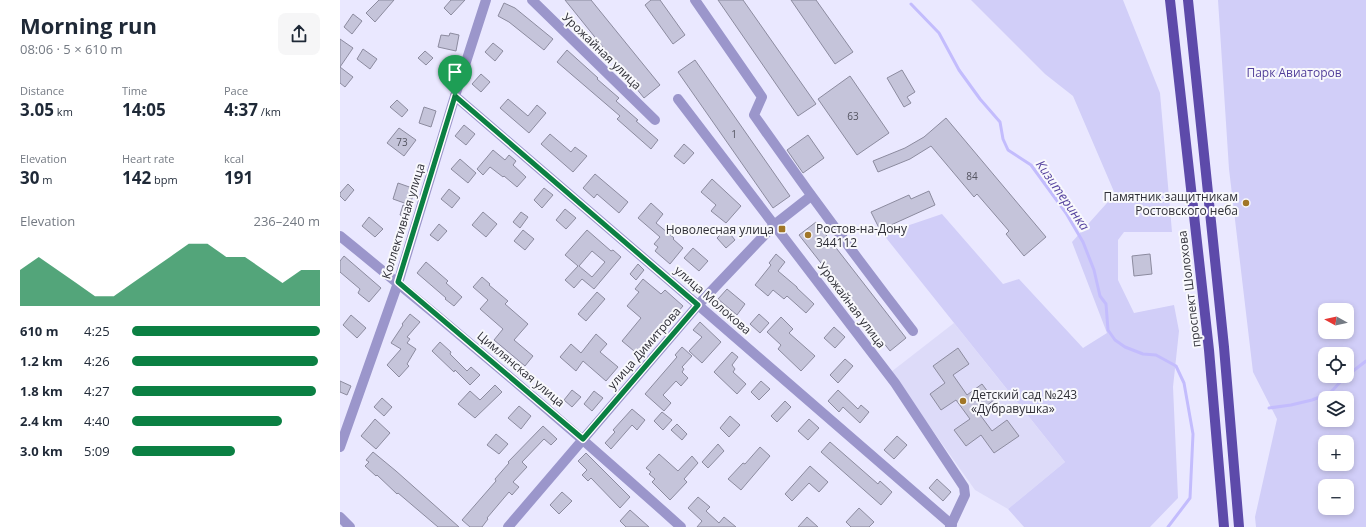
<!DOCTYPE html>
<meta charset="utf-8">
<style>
body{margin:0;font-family:"Open Sans",sans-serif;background:#f6f6f7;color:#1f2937;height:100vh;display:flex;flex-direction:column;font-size:15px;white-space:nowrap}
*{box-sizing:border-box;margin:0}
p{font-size:13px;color:#747a83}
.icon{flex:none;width:22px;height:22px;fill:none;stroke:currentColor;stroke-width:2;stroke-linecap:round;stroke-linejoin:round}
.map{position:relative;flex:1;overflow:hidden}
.side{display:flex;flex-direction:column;background:#fff;width:340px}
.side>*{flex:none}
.needle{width:26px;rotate:278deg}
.fabs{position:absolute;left:978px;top:303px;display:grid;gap:8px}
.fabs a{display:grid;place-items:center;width:36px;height:36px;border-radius:8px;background:#fff;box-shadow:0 2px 6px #0003;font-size:20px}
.pin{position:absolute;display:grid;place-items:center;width:34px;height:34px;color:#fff;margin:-41px -17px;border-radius:50% 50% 50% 0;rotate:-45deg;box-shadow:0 0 4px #0007}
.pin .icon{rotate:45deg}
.round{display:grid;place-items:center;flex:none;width:42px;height:42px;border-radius:8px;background:#f6f6f7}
.summary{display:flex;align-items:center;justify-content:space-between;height:68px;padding:0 20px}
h1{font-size:22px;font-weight:700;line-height:30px}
.stats{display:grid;grid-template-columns:repeat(3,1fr);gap:6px;height:68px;padding:4px 20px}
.stats div{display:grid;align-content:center}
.stats b{font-size:17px;font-weight:700}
.stats small{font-size:11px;font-weight:400}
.stats p{font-size:11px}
.chart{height:112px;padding:8px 20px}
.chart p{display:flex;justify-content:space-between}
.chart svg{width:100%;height:72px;margin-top:4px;fill:#0b8043;opacity:.7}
ul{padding:0 20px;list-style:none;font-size:13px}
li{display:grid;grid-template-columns:64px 48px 1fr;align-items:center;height:30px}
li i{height:10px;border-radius:5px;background:#0b8043}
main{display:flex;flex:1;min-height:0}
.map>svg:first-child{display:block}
</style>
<main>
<section class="side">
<div class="summary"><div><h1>Morning run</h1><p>08:06 · 5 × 610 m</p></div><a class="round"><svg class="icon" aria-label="share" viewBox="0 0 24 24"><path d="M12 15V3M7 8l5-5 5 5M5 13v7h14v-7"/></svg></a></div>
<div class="stats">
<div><p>Distance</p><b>3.05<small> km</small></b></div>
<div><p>Time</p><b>14:05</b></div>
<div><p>Pace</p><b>4:37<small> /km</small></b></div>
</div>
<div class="stats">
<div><p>Elevation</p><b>30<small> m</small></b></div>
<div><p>Heart rate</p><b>142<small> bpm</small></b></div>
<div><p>kcal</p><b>191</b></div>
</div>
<div class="chart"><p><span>Elevation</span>236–240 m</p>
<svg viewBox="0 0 160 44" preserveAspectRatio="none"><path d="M0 44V22L10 14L20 22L30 30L40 38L50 38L60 30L70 22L80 14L90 6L100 6L110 14L120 14L130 22L140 30L150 22L160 22V44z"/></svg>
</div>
<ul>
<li><b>610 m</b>4:25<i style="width:100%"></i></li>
<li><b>1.2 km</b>4:26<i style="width:99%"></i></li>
<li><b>1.8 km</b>4:27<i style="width:98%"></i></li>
<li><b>2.4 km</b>4:40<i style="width:80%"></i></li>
<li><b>3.0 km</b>5:09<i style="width:55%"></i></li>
</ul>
</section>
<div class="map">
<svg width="1026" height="527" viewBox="0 0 1026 527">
<rect width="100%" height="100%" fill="#eae8ff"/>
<polygon fill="#dddbf9" points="614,323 725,462 668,509 635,490 551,372"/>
<g fill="#d1cef8" fill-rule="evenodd">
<polygon points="631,0 783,0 820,93 832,232 784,232 778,240 778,280 794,313 834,305 839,331 833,387 838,498 810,527 684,527 668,509 725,462 543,234 602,214 663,284 679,279 743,348 767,333 732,242 775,194 733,96 705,74"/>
<path d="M878 0H1026V527H916L915 517 937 419 913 372 889 169ZM985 310H1007V332H985ZM985 354H1007V376H985ZM985 398H1007V420H985ZM985 442H1007V464H985ZM985 486H1007V508H985Z"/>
</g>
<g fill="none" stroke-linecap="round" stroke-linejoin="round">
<g stroke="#c3bcfd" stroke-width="3">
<polyline points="571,4 599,33 619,70 640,99 660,122 663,139 668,150 691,165 726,213 743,242 754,270 760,296 766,304 768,330 775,340 785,347 803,354 816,355 836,366 844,383 853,434 850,498 828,527"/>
<polyline points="929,408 951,405 972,400 990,393 1004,378 1026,361"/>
</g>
</g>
<g fill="#c5c4da" stroke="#8c8b9f" fill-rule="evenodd">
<polygon points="39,0 54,0 35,22 26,13"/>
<polygon points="111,0 125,0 111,15 104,8"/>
<polygon points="225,0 251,0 320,85 304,98"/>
<polygon points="311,0 320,0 345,35 333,44 305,5"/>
<polygon points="378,0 403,0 476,104 458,116"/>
<polygon points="451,0 476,0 513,52 495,64"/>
<polygon points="164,3 175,8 213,39 204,50 169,22 158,16"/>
<polygon points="13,14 22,21 12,34 4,27"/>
<polygon points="110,33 119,35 116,51 98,47 101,35 109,36"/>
<polygon points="0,39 13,48 0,67"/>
<polygon points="153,43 163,51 155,61 145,52"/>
<polygon points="23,49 37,59 30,69 17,59"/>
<polygon points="227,50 258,78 257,79 279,98 276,101 298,120 296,121 318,140 311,149 277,119 280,116 217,62"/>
<polygon points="85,51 93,58 86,65 78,58"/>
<polygon points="355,60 450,196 433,208 338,72"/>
<polygon points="0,67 13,77 5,87 0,83"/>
<polygon points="562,70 575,92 567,97 571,103 564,107 547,78"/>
<polygon points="141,74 150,82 141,92 132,84"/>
<polygon points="510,76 549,133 517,155 478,99"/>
<polygon points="168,99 188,116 197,105 206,113 189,133 160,108"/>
<polygon points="57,100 68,110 62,117 50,107"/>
<polygon points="84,107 96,111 91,127 79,123"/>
<polygon points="606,118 706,237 684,256 666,234 669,231 637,194 634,197 591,146 570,159 538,172 533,161 565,148 584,137"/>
<polygon points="124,125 135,134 126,145 115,136"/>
<polygon points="59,128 76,140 64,156 47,143"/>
<polygon points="210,134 231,152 235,147 247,156 233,172 201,144"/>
<polygon points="468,135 484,158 463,173 447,150"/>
<polygon points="344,144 354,153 344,164 334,156"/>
<polygon points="153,150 165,160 169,155 176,161 173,165 186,177 177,187 164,176 163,177 150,167 143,175 137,169"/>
<polygon points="120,159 136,173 128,183 111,169"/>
<polygon points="255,174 288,202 279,213 257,194 254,198 243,188"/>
<polygon points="372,179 401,206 386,223 371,211 376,205 361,192"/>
<polygon points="58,183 75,189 70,205 53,199"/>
<polygon points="8,184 14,190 5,201 0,196 0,193"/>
<polygon points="204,188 213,195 202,208 194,200"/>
<polygon points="109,189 120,198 112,208 101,199"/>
<polygon points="589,191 595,205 540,230 531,212 569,195 571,199"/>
<polygon points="311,203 323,214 316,223 334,238 333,239 343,248 330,264 315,251 318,247 314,244 320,237 298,218"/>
<polygon points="63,205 72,208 68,218 60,215"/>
<polygon points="225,209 236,218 226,229 216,220"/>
<polygon points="143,212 157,224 146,237 132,225"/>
<polygon points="181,212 188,217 180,228 173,222"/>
<polygon points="29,217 43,229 35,237 22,226"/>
<polygon points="476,222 566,338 550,351 459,235"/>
<polygon points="99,224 107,231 98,241 90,235"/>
<polygon points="386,229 395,240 386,248 377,238"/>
<polygon points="183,230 194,239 185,250 174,241"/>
<path d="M247 230 271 251 273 250 281 257 254 289 242 279 234 288 225 280 238 266 225 255ZM252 251 265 262 252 277 239 266Z"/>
<polygon points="353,248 368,261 359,271 344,258"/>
<polygon points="436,254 445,262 438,271 457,287 457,288 474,304 466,313 447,296 444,299 433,290 428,296 415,285 431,265 429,263"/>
<polygon points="810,254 812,274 794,276 792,256"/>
<polygon points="4,256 41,288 29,302 18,293 20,289 0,272 0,261"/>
<polygon points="86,262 108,281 106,283 122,297 114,306 105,299 106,298 77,273"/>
<polygon points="298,264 304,270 296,280 290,274"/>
<polygon points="142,277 150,284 149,285 168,301 165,304 188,324 174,340 193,356 185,366 154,340 163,329 140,309 148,300 133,287"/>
<polygon points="303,279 321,294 325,290 343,306 300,356 282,341 301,318 287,306 299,292 295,289"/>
<polygon points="387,289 405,304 397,315 378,299"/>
<polygon points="257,292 265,299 246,321 238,314"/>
<polygon points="70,314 80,322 67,337 70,339 67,343 76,349 67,364 69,366 59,377 47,365 61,349 51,343 63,325 62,324"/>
<polygon points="419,314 429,323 420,333 410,324"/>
<polygon points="11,315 26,328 17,338 3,325"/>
<polygon points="441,317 453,329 449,333 475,356 461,371 438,349 441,345 427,332"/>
<polygon points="360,322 381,342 362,363 349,351 362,337 353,330"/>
<polygon points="494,327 505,337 495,348 484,338"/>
<polygon points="256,334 267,344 260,352 278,367 266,381 243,361 236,371 220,357 231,344 241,353"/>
<polygon points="100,342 111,352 110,354 127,371 131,367 140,375 130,385 115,370 114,372 92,351"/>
<polygon points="342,347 352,356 342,367 344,369 342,372 348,378 341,386 336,381 323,395 331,403 324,411 305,394 337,357 335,355"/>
<polygon points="618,348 629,364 613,375 627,395 642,384 654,400 638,412 652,431 667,420 679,436 654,453 641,435 626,446 614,430 630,419 616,400 601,410 590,394 605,383 593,366"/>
<polygon points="392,352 398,357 392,365 395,369 393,372 406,384 397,394 374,372"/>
<polygon points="505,359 513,366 498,383 490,375"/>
<polygon points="0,381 11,386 7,395 0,392"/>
<polygon points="421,381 430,389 419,400 411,392"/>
<polygon points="155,385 162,392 135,418 118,404 130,391 140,400"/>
<polygon points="232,390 241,397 232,407 224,400"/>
<polygon points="498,390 518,409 521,405 529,412 520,423 503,407 499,412 488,401"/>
<polygon points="254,391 263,398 252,411 244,404"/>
<polygon points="42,398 52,407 44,416 34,407"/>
<polygon points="445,401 451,407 437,422 431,416"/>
<polygon points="179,406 191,416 181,429 168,418"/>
<polygon points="292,409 305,420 297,430 292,425 271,449 265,443 275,432 273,430"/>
<polygon points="322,412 332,420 323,430 314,421"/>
<polygon points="390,416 400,425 389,437 380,428"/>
<polygon points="35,419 50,433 36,449 21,436"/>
<polygon points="469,419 479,428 468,440 458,431"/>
<polygon points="337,424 347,434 342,440 331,430"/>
<polygon points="203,426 217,439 211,445 204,439 182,462 187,467 173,482 179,487 172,495 169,492 147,518 148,519 142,527 130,527 122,520 156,481 155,479 169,463 168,462"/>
<polygon points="156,434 168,444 159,454 147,445"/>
<polygon points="557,436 567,445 554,459 544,450"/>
<polygon points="490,442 538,484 540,481 552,492 541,505 481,452"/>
<polygon points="378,444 384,451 368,468 362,462"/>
<polygon points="420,447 430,456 401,490 388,479 403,463 405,464"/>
<polygon points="33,452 56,471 119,527 98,527 58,493 57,494 37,475 36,476 25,466 29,462 26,460"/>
<polygon points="246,453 290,497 280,508 251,478 248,481 242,475 247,470 238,461"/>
<polygon points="319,454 338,471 352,456 358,463 344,479 347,482 330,500 312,482 315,479 309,474 311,472 306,468"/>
<polygon points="470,466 488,482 479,492 469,483 452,501 445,494"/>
<polygon points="597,479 611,492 603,501 589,488"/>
<polygon points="222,492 232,501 219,514 210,505"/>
<polygon points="358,497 370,507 366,511 379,523 384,517 396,527 357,527 362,521 348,508"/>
<polygon points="519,508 534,522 529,527 511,527 506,522"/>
<polygon points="290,510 309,527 286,527 280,521"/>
<polygon points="467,517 478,527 458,527"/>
</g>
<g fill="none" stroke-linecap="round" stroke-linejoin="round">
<g stroke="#9b96cb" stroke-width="10">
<polyline points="192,0 315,120"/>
<path d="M355 0 422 97 414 115C465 188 518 260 573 331"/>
<polyline points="115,96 358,305 612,525"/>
<polyline points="338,99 555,383 624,487 625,495 610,527"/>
<path d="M0 236C116 330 230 427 341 527"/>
<polyline points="0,447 58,283 115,96 146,0"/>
<polyline points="0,517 10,527"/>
<polyline points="168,527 358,305 434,225 471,196"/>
</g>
<g stroke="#5d4aaa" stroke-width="10">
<polyline points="830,0 869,350 884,527"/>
<polyline points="848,0 884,347 899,527"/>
</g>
</g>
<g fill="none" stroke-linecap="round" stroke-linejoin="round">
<defs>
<polygon id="route" points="115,96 358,305 243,439 58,282"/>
</defs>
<use href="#route" stroke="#fff" stroke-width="8"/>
<use href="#route" stroke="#0b8043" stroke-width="5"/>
</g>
<g fill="#a17627" stroke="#f8f8fc" stroke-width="1.5">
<circle cx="906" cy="203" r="4"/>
<rect x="438" y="225" width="8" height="8" rx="2"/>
<circle cx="468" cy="235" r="4"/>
<circle cx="623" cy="401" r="4"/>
</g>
<g text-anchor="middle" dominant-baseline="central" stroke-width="4" stroke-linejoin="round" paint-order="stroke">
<g font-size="10" fill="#545460">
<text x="513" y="116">63</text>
<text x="394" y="134">1</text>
<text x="62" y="142">73</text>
<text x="632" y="176">84</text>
</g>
<g font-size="12" fill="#2f2f37" stroke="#f8f8fc">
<text transform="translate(262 51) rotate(44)">Урожайная улица</text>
<text transform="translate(63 221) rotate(-73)">Коллективная улица</text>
<text transform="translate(849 289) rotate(-97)">проспект Шолохова</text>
<text transform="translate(373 300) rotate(41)">улица Молокова</text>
<text transform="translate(512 305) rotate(53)">Урожайная улица</text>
<text transform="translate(304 348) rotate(-49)">улица Димитрова</text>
<text transform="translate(181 369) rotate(40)">Цимлянская улица</text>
</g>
<g font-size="12" fill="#523f9a" stroke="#f8f8fc">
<text x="954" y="72">Парк Авиаторов</text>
</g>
<g font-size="12" fill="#2f2f37" stroke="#f8f8fc" text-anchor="end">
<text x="898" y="196">Памятник защитникам<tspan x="898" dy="14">Ростовского неба</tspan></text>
<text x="476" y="228" text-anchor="start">Ростов-на-Дону<tspan x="476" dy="14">344112</tspan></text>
<text x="434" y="229">Новолесная улица</text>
<text x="631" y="394" text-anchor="start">Детский сад №243<tspan x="631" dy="14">«Дубравушка»</tspan></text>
</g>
<g font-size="13" font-style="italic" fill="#55429e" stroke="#f8f8fc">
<text transform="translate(723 195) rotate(55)">Кизитеринка</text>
</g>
</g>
</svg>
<div class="fabs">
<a><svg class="needle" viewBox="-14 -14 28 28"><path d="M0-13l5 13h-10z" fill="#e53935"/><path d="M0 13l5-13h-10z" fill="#747a83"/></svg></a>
<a><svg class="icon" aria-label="locate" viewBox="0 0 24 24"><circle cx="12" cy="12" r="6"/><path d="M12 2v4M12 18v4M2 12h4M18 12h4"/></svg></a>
<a><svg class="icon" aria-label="layers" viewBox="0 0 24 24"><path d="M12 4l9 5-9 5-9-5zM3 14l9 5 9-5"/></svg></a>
<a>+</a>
<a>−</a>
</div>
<div class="pin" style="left:115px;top:96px;background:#1e9e55"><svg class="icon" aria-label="arrive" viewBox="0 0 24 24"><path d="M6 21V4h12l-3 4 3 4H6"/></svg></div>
</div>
</main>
